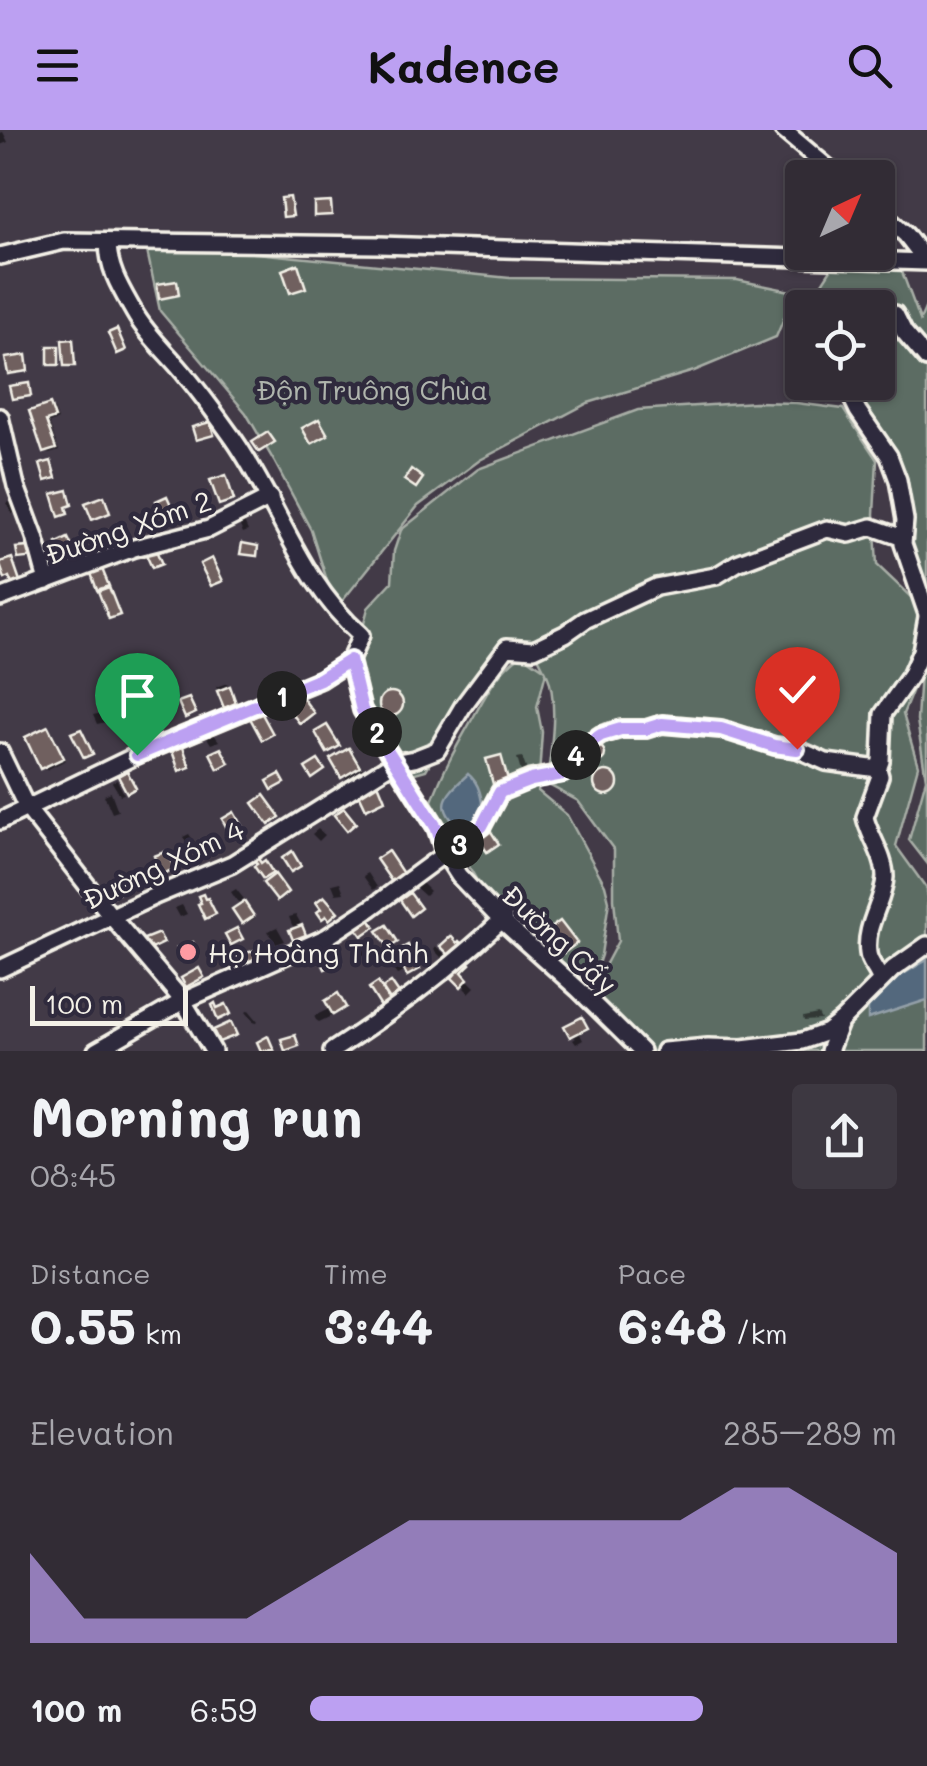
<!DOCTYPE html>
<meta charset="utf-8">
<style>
body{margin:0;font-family:Mali,sans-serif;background:#3d3841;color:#f1f3f6;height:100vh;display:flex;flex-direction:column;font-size:38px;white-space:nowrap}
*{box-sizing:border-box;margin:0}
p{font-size:32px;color:#a8a7ad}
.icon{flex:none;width:55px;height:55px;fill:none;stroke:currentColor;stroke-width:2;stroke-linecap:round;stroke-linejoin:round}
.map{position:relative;height:921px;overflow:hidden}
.details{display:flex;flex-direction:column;background:#322c35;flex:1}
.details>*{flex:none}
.needle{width:65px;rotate:44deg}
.buttons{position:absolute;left:785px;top:30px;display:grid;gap:20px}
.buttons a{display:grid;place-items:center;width:110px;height:110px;border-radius:10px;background:#322c35;box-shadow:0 2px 8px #0004,0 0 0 2px #4d4850;font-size:50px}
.scale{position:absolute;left:30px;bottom:25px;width:158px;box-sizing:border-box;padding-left:10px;border:5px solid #f4f1e8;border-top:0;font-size:28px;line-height:35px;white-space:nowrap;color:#f4f1e8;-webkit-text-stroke:8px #2f2a3d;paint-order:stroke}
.pin{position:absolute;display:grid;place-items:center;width:85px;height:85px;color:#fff;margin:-102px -42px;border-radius:50% 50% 50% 0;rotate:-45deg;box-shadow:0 0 10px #0007}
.pin .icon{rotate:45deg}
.km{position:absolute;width:50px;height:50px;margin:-25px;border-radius:50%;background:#222;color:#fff;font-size:28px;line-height:50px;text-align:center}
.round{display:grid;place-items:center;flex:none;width:105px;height:105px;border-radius:10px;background:#3d3841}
.head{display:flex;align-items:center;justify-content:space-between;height:170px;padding:0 30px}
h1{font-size:55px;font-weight:700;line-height:75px}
.figures{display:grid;grid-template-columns:repeat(3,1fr);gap:15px;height:170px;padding:10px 30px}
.figures div{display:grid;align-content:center}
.figures b{font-size:50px;font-weight:700}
.figures small{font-size:28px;font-weight:400}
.figures p{font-size:28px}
.chart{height:280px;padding:20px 30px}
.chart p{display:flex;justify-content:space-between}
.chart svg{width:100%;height:180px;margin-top:10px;fill:#bca0f2;opacity:.7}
ul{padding:0 30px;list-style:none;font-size:32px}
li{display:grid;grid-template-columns:160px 120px 1fr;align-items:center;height:75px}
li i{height:25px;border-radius:12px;background:#bca0f2}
header{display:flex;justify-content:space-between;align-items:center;height:130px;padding:0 30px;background:#bca0f2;color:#111;font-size:45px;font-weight:700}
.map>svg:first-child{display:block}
</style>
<header><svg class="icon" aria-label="menu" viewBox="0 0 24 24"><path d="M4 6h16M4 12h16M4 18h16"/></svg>Kadence<svg class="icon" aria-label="search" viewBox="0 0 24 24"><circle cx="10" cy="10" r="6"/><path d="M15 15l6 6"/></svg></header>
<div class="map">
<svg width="927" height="921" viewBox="0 0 927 921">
<rect width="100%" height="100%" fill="#423a47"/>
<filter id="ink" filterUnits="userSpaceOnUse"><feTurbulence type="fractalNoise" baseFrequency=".01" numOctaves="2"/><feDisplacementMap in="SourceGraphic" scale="20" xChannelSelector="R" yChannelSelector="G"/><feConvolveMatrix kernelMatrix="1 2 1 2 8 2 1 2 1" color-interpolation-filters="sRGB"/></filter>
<g filter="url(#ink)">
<g fill="#5b6c64" stroke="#a8aea6" stroke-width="2.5">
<polygon points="145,112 510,148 737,150 795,162 776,207 694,241 588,273 480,330 418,376 336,479 311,400 274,331 246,283 160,181"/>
<path d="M837 130 898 131 920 190 927 174V733L909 710 926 649 917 590 920 542 903 584 918 636 896 716 927 759V921H641L573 855 602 841 618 811 614 769V720L578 671 547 654C550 622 560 571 546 542L537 577 542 602 538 661 567 685 605 755 609 771 601 825 598 834 570 850 484 763 432 671C443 640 458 614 474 586 488 561 498 540 522 524L544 539 534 519 507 518 463 576 426 640 404 646 362 580 350 530 361 505 368 478 392 452 394 421 401 400 478 339 638 280 755 272 796 273 843 279 877 330 874 384 877 435 917 473 880 313 844 253 878 252V178L824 177 815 164Z"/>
</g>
<g fill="#52687d" stroke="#939fa8" stroke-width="2.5">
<path d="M468 644C480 653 482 669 483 683L472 696 461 699C433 675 446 665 468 644Z"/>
<polygon points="927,830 927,870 868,889 868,865"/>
</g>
<g fill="#0007">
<polygon points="3,2 8,12 0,15 0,3"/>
<polygon points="50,277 54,279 58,290 49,293 59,321 49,324 45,321 32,282"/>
<polygon points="18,369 24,380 12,384 6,373"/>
<polygon points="244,392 248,401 243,403 239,394"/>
<polygon points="277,542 279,548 271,551 269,545"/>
<polygon points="227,553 228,556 225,557 232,560 237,574 228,578 216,557"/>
<circle cx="393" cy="575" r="11"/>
<polygon points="102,583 106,592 97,594 93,585"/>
<polygon points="48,599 52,601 66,630 46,640 42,637"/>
<polygon points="213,603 219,611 211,614 206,606"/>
<circle cx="599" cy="625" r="6"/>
<polygon points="349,621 354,623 363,639 347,649 342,646"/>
<polygon points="522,627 527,641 521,642 517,628"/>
<circle cx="608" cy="655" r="10"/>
<polygon points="117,650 124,664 120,665 112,652"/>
<polygon points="111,662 118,681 112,683 104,665"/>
<polygon points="318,699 325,705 319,711 312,704"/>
<polygon points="189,704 195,713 188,716 183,707"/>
<polygon points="368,743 377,757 373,760 363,746"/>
<polygon points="419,750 430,761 425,766 413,755"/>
<polygon points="340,752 344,763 336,764 332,754"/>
<polygon points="236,759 244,769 240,772 246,775 255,788 246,793 244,792 243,775 237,771 231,762"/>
<polygon points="182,775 187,784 180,787 175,778"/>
<polygon points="296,785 301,794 298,795 304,799 307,806 297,810 295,809 298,799 292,795 289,787"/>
<polygon points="277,797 285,811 276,814 268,801"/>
<polygon points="359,809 366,823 359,828 356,824 360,822 352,813"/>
<polygon points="216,813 218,814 226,839 224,840 219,821 209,822 208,814"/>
<polygon points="436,817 451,828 447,833 434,820"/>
<polygon points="410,819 421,840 411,845 407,841 397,845 391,837 403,832"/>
<polygon points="427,820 432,826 424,831 419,824"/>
<polygon points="464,832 470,837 462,844 475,857 469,863 464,858 466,857 462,855 459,844"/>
<polygon points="340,868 346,879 319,892 316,890 314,886 331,878"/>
<polygon points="249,880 258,891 255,893 246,882"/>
<polygon points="818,884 821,890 804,891 803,887"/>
<polygon points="584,891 589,899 580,904 583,910 576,914 573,910 576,908 572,906"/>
</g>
<g fill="#70605e" stroke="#f4f1e8" stroke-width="2.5">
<polygon points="290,67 293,86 283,87 281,68"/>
<polygon points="331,72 332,85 314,86 314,73"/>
<polygon points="298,134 306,158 290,163 282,140"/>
<polygon points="177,151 179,165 159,169 157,154"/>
<polygon points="117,199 126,220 117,224 108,203"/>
<polygon points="73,209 75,236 64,236 62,210"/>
<rect x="48" y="216" width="11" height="19"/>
<polygon points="26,225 28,241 8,244 5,228"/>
<polygon points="29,253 31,266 12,269 9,256"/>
<polygon points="50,274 55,288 46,291 56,319 43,323 29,281"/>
<polygon points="319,289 328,305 311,314 302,298"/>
<polygon points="210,292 214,305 196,310 192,297"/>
<polygon points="268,302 275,312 259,322 252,312"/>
<polygon points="51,331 56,348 45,351 40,334"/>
<polygon points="411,339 423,348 416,358 404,350"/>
<polygon points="226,345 234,370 219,375 210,350"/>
<polygon points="68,360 72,375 66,377 68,384 59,387 52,364"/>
<polygon points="104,366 110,383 92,390 85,373"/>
<polygon points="167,366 171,375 165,378 168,385 163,387 156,371"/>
<polygon points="108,401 111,410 120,407 122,415 104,421 98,405"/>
<polygon points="27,408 34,408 36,427 18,429 16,418 28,417"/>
<polygon points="68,408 78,430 67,435 57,413"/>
<polygon points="242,413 258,416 257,426 240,424"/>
<polygon points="155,418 162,434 152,438 145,422"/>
<polygon points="12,428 20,451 12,454 9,447 5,449 0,435 0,432"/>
<polygon points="212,428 223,451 211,456 200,434"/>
<polygon points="100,434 109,456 97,460 89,438"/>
<polygon points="109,457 120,485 109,489 98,461"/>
<polygon points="230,556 236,573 224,578 217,561"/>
<circle cx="391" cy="574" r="12"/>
<polygon points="302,567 314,583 300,594 288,578"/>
<polygon points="189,568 196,583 185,588 178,572"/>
<polygon points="155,579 164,595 151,603 142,586"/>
<polygon points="261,582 273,604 262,610 250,588"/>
<polygon points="327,595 340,616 327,623 315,602"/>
<polygon points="48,596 64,628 40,639 25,607"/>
<polygon points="81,599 93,624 84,628 71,603"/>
<circle cx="597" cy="624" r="8"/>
<polygon points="183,617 190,637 179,641 172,621"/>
<polygon points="221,618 229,633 218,639 210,623"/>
<polygon points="349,618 360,637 341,648 330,629"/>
<polygon points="501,625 508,650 493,654 486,629"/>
<polygon points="318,630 325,640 312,649 305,638"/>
<circle cx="606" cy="653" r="12"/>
<polygon points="127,641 136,658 127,663 118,646"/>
<polygon points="280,644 285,653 272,660 267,651"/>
<polygon points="378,653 385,670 366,679 358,662"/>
<polygon points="264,665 280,687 269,695 253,673"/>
<polygon points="344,678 356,693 347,701 334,685"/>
<polygon points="234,682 244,700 236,704 233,698 228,700 222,689"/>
<polygon points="490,700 499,714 487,722 478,709"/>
<polygon points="167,721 175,739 162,744 154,726"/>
<polygon points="292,721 301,736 291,742 282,728"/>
<polygon points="388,721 404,745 392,752 376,729"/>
<polygon points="257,727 261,733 265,730 273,743 263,749 254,736 257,734 253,729"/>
<polygon points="275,744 288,762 277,771 263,753"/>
<polygon points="121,752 124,761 103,770 100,761"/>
<polygon points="410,763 421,778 411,786 400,770"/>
<polygon points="203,764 205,769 208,768 216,784 205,789 198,774 201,773 198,766"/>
<polygon points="324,766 338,782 329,790 326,786 322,789 317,782 321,779 316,772"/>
<polygon points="244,771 254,786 242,794 232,779"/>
<polygon points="367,784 375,797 362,806 353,793"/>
<polygon points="560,791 577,813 564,823 562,820 564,818 549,799"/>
<polygon points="302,795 306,805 293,810 289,800"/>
<polygon points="387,795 398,812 389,818 377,801"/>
<polygon points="237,798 243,809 231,815 225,804"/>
<polygon points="159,803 164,813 149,820 144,809"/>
<polygon points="451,806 457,813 459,811 463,815 450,826 440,816"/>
<polygon points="193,812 198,826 182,831 177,818"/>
<polygon points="330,814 341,832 325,839 316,820"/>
<polygon points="408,815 420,839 407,846 395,822"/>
<polygon points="255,820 258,831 239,837 235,827"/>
<polygon points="464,829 470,834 462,842 468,849 461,857 452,848 455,844 452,841"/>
<polygon points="199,838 204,847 186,857 181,848"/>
<polygon points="378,852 390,871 381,877 369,858"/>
<polygon points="391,852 400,865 391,872 382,858"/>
<polygon points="338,863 346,877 333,885 325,871"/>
<polygon points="215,873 217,878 226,874 231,884 218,890 212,875"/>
<polygon points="582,887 588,898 570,907 564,896"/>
<polygon points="231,892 237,905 219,912 213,900"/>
<polygon points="295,905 299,916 285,921 281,909"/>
<polygon points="268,906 274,920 261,921 257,912"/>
</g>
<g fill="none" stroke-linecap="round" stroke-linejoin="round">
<defs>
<g id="minor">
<polyline points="783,0 840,48"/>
<polyline points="878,80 906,105 926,131"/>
<path d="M108 112C108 139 121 159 134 182 148 207 170 225 187 247 203 266 218 287 233 308 278 372 300 452 361 505L350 530 362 580 436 697 445 724 459 746 501 790 578 859 641 921"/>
<polyline points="0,126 64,111 379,115 927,132"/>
<polyline points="895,184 904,202 927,229"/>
<polyline points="844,252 858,281 889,326 898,350 905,390 903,414 927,484"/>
<polyline points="0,287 16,356 35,407 47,451"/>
<polyline points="0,468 134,418 209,399 270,368"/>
<polyline points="0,622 27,678 111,786 183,871 213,921"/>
<polyline points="0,691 137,625 321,549 350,530"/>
<polyline points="0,839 157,765 232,734 393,633 414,629 437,620 463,576 507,517 534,519 565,504 585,490 656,457 716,446 737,433 827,399 849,404 872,397 903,408"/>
<path d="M880 850C878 839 869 834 868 823 864 795 884 772 885 747 885 726 869 706 865 687L880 646 878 639 881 631 883 584 910 546 921 521 927 487"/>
<polyline points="96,921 183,871 327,807 371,778 482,696 500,662 531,649 563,643 586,615 601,605 621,599 646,599 662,594 721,599 775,616 797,619 826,632 878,639"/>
<path d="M332 921C396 880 449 840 504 788"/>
<polyline points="664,921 708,917 742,918 802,911 827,902 841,891 893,839 927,815"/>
<polyline points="829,921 839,895"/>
</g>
</defs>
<use href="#minor" stroke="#f4f1e8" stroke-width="22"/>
<use href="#minor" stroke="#2f2a3d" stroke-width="15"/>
</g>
</g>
<g fill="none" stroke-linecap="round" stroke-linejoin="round" filter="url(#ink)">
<defs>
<polyline id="route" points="137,625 320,549 350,530 362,580 436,697 446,724 482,696 500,662 531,650 563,644 586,615 601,605 621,599 646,599 662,594 721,599 774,616 797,619"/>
</defs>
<use href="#route" stroke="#fff" stroke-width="20"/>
<use href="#route" stroke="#bca0f2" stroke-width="12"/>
</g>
<circle fill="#ff9aa2" stroke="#2f2a3d" stroke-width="4" cx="188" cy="822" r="10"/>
<g text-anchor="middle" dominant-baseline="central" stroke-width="9" stroke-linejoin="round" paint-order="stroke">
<g font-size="28" fill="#afb5ad" stroke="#2f2a3d">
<text x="372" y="259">Độn Truông Chùa</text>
</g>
<g font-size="28" fill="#f4f1e8" stroke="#2f2a3d">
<text transform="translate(128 397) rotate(-19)">Đường Xóm 2</text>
<text transform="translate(163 734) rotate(-25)">Đường Xóm 4</text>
<text transform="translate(560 809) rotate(43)">Đường Cấy</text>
</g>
<g font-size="28" fill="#f4f1e8" stroke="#2f2a3d" text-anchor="start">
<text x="208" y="822">Họ Hoàng Thành</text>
</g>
</g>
</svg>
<div class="buttons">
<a><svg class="needle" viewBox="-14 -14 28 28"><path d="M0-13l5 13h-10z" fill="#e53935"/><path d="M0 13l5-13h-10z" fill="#a8a7ad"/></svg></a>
<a><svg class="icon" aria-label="locate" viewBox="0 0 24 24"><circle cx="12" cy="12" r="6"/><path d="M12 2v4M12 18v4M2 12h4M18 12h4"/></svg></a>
</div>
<div class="scale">100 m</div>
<div class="pin" style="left:137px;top:625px;background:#1e9e55"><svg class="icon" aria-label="arrive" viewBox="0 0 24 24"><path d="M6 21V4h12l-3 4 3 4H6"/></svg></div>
<div class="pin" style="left:797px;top:619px;background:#d93025"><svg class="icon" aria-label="check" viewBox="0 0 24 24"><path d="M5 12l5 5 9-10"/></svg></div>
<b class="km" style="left:282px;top:566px">1</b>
<b class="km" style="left:377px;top:602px">2</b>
<b class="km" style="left:459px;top:714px">3</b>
<b class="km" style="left:576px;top:625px">4</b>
</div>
<section class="details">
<div class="head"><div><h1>Morning run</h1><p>08:45</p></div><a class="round"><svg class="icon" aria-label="share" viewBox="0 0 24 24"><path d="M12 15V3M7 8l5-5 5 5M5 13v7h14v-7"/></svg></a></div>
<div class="figures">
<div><p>Distance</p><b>0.55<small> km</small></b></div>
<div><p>Time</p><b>3:44</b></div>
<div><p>Pace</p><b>6:48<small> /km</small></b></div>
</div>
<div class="chart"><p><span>Elevation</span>285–289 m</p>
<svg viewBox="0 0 160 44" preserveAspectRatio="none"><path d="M0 44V22L10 38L20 38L30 38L40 38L50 30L60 22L70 14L80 14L90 14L100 14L110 14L120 14L130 6L140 6L150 14L160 22V44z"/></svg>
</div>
<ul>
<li><b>100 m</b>6:59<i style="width:67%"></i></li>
</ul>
</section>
